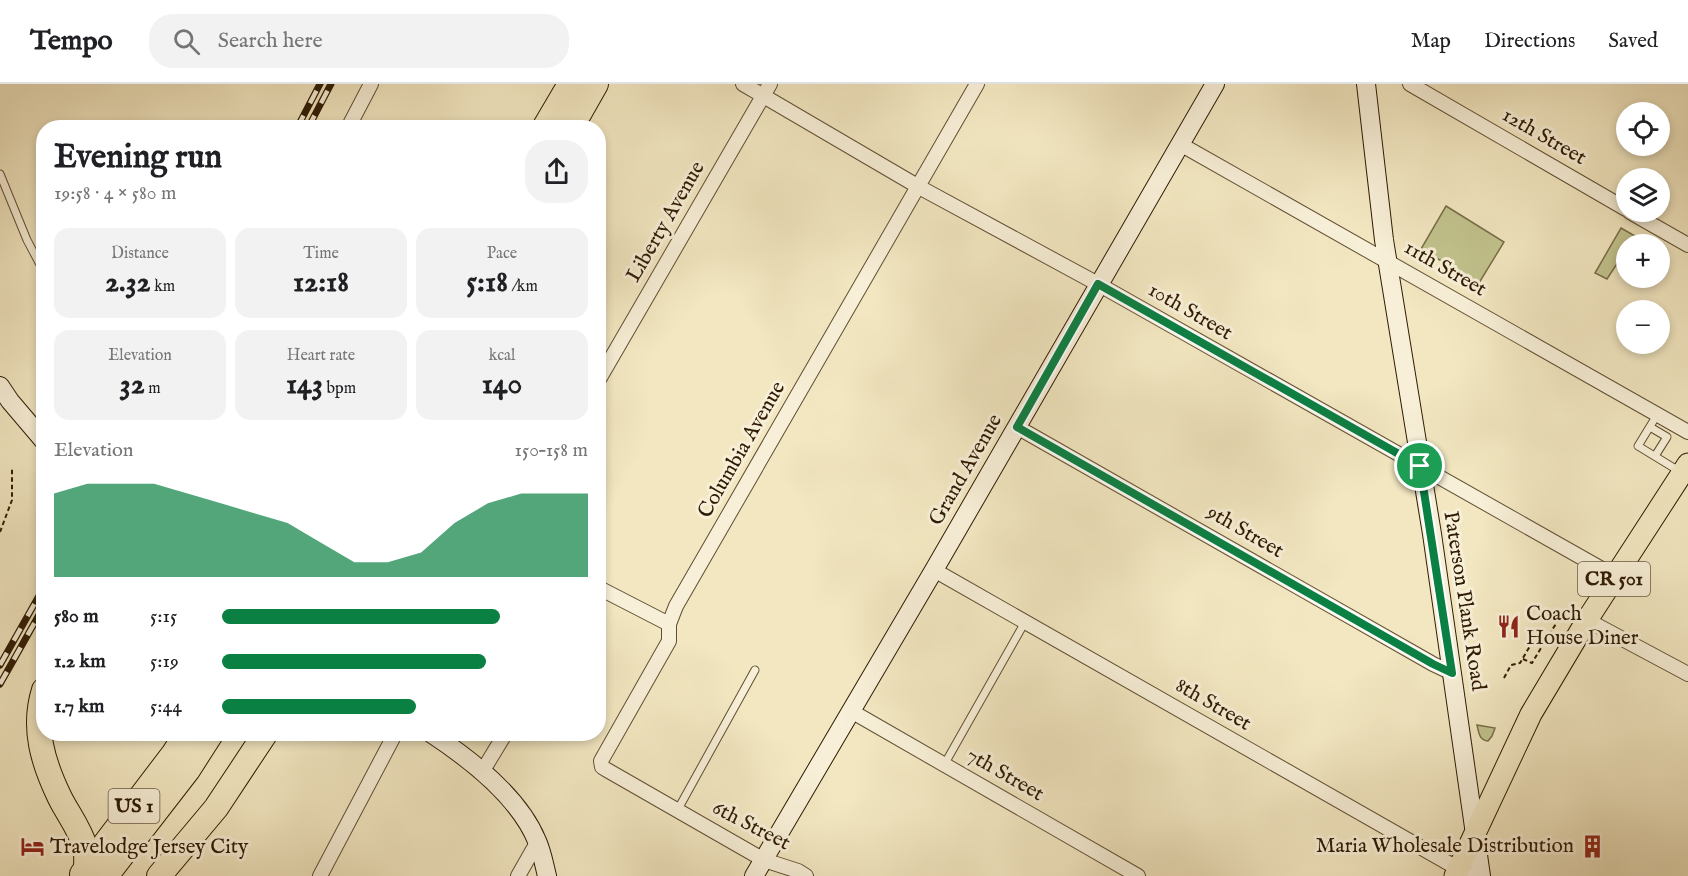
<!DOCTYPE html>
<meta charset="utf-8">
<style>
body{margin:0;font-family:"IM FELL English",serif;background:#f2f2f2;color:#202124;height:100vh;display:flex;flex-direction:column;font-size:22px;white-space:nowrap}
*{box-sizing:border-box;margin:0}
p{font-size:20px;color:#757577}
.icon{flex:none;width:33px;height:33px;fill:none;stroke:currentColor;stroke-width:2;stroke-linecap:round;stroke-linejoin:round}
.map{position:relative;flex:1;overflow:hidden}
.sheet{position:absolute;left:36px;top:36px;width:570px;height:621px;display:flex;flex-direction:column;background:#fff;border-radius:24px;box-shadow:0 3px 9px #0003}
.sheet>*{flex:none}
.fabs{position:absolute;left:1616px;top:18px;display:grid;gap:12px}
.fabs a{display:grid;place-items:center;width:54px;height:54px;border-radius:50%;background:#fff;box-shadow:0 3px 9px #0003;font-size:30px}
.pin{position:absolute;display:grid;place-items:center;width:51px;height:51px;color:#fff;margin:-26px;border:3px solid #fff;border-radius:50%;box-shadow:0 2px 6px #0007}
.round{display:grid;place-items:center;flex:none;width:63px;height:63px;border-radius:24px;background:#f2f2f2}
.head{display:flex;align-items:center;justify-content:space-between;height:102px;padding:0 18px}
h1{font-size:33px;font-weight:700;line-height:45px}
.metrics{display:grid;grid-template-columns:repeat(3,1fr);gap:9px;height:102px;padding:6px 18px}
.metrics div{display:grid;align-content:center;border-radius:15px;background:#f2f2f2;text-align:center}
.metrics b{font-size:30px;font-weight:700}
.metrics small{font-size:16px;font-weight:400}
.metrics p{font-size:16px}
.chart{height:168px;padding:12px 18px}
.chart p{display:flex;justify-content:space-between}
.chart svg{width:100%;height:108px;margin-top:6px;fill:#0b8043;opacity:.7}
ul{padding:0 18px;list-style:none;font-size:20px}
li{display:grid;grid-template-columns:96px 72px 1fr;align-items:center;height:45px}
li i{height:15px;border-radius:8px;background:#0b8043}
header{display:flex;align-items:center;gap:36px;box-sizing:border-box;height:84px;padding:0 30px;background:#fff;border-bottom:2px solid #e0e0e0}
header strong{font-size:28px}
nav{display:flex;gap:33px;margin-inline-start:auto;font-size:21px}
.search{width:420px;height:54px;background:#f2f2f2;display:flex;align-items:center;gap:15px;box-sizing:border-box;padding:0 21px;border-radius:24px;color:#757577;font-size:22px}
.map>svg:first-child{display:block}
</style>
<header>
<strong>Tempo</strong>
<div class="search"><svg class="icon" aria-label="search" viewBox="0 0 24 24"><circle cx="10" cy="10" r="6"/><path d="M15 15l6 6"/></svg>Search here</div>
<nav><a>Map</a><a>Directions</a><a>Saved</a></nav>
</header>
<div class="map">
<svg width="1688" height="792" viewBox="0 0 1688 792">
<rect width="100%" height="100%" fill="#f2e7c1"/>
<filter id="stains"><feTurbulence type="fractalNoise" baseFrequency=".00333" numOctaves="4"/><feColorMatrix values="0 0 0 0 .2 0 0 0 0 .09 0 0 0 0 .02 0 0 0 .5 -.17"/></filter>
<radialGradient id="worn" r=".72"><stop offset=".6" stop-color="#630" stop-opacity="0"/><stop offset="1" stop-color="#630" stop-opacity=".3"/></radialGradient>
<g fill="#c2c38e" stroke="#786f48" stroke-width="1.5">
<polygon points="1446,122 1504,158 1479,199 1421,165"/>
<polygon points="1621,144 1635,152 1630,160 1626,160 1626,166 1607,195 1595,189"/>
<path d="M1477 641 1495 644 1492 652 1488 657C1479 656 1479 649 1477 641Z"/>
</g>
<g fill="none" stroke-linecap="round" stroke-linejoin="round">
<defs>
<g id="lane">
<polyline points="0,90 27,156 44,188"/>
<polyline points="1657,331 1638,362 1679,387"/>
<polyline points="1650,343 1667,353 1655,372"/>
<polyline points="944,681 1025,538"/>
<polyline points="677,727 755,586"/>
</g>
<g id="street">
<polyline points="743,0 919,103 1098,200 1616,493"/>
<polyline points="1410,0 1626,125"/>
<polyline points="348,44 371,0"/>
<polyline points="1180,60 1688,348"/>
<polyline points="1630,128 1688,161"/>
<polyline points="598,297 770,0"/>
<polyline points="1017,343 1433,580 1452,589"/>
<polyline points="934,486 1471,792"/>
<polyline points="598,506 601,505 669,540"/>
<polyline points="1587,536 1688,590"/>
<polyline points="851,627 1138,792"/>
<polyline points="482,688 505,650"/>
<polyline points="320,792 395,650"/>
<polyline points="518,792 538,757"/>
<polyline points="806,792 798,787 764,776 607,686 602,683 601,677 669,557 669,540 676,522 977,0"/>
</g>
<g id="secondary">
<polyline points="1366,0 1384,156 1432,450 1481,792"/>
<polyline points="0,302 10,317 44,357"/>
<path d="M432 650C470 675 519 713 537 757 542 768 544 780 547 792"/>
<polyline points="754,792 934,486 1215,0"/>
</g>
<polyline id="primary" points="1455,792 1531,630 1587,536 1688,380"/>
<g id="highway">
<polyline points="544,44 570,0"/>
<polyline points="571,44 596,0"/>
<path d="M44 606C32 644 43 679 60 714 68 730 80 745 85 763 87 770 86 779 86 786"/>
<polyline points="82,790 174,669 186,650"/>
<polyline points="106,792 188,686 211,650"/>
<polyline points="159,792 216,724 265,650"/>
</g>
</defs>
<use href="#lane" stroke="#604e32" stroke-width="9"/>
<use href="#street" stroke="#604e32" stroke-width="16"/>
<use href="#secondary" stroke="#2f1b03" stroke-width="20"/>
<use href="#primary" stroke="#2f1b03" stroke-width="23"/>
<use href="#highway" stroke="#2f1b03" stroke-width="26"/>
<g stroke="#2f1b03" stroke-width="2" stroke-dasharray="4.5 3" stroke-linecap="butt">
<polyline points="0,448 12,416 12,383"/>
<polyline points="1523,575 1532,579 1547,554"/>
<polyline points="1504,594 1511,581 1520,579 1533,557 1547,554 1566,524"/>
</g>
<use href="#lane" stroke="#f7efd7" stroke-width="7"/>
<use href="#street" stroke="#f7efd7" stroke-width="14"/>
<use href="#secondary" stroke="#f7efd7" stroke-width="18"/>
<use href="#primary" stroke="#f2e7c1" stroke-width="21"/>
<use href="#highway" stroke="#f2e7c1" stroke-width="24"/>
<defs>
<g id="rail">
<polyline points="297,44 320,0"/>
<polyline points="308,44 331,0"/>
<polyline points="0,581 44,503"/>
<polyline points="0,600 44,522"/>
</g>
</defs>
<use href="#rail" stroke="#2f1b03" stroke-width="7"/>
<use href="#rail" stroke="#f7efd7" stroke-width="4.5" stroke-dasharray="14" stroke-linecap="butt"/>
</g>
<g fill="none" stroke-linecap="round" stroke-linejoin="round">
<defs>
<polygon id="route" points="1098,200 1420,382 1452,589 1433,580 1017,343"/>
</defs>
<use href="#route" stroke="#fff" stroke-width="12"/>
<use href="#route" stroke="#0b8043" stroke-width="8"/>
</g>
<defs>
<symbol id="restaurant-bare" viewBox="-9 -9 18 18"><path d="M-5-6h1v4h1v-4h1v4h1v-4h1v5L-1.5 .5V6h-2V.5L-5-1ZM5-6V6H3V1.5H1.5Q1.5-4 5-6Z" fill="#8f2418" stroke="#f7efd7" stroke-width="2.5" paint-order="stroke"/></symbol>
<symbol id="building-bare" viewBox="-9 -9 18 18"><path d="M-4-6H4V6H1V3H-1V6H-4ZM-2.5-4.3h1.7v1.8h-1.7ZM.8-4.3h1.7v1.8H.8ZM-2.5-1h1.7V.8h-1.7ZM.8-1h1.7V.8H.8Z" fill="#8f2418" stroke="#f7efd7" stroke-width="2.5" paint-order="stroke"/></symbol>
<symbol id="hotel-bare" viewBox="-9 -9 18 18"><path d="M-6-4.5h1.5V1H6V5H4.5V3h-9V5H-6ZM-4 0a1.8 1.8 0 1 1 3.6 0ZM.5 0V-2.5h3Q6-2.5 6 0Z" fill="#8f2418" stroke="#f7efd7" stroke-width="2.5" paint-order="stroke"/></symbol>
</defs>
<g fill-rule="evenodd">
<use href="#restaurant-bare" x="1492" y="526" width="33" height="33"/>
<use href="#building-bare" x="1576" y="746" width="33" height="33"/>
<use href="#hotel-bare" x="16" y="746" width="33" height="33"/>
</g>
<g text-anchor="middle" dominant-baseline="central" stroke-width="6" stroke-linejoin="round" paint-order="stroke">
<g fill="#f7efd7" stroke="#6b5b43" stroke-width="1.5">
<rect x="1578" y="478" width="72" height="34" rx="4.5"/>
<rect x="108.5" y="705" width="51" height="34" rx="4.5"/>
</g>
<g font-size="20" font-weight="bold" fill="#2f1b03">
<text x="1614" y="495">CR 501</text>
<text x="134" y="722">US 1</text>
</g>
<g font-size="21" fill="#2f1b03" stroke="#f7efd7">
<text transform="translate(1544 53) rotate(30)">12th Street</text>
<text transform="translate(666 138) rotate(-60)">Liberty Avenue</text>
<text transform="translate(1445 185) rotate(30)">11th Street</text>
<text transform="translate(1190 228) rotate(30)">10th Street</text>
<text transform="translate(742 366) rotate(-60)">Columbia Avenue</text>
<text transform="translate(966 386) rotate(-60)">Grand Avenue</text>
<text transform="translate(1245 448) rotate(30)">9th Street</text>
<text transform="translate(1464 517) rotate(81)">Paterson Plank Road</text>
<text transform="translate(1213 621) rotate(30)">8th Street</text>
<text transform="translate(1005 691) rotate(30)">7th Street</text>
<text transform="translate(751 742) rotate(27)">6th Street</text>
</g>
<g font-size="21" fill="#2f1b03" stroke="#f7efd7" text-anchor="start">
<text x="1526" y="530">Coach<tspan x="1526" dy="24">House Diner</tspan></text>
<text x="1574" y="762" text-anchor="end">Maria Wholesale Distribution</text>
<text x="50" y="763">Travelodge Jersey City</text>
</g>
</g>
<rect width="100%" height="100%" filter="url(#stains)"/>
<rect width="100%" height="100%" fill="url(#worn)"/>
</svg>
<div class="fabs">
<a><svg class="icon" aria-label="locate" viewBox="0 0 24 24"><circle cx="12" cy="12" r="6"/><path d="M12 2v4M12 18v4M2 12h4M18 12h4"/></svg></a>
<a><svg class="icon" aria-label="layers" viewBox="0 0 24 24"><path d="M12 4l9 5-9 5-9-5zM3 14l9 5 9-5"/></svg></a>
<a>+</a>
<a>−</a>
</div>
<div class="pin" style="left:1420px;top:382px;background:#1e9e55"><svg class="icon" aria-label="arrive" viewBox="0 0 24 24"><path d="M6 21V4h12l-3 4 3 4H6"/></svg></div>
<section class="sheet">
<div class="head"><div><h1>Evening run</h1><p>19:58 · 4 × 580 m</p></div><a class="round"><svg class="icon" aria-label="share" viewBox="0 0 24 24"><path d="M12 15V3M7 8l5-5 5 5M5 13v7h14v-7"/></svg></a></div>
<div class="metrics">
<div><p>Distance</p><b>2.32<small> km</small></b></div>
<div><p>Time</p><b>12:18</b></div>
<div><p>Pace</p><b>5:18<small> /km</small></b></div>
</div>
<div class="metrics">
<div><p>Elevation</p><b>32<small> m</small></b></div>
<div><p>Heart rate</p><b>143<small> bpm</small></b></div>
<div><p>kcal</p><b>140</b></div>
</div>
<div class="chart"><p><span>Elevation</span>150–158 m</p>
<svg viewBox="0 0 160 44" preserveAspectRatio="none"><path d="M0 44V10L10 6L20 6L30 6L40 10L50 14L60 18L70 22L80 30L90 38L100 38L110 34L120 22L130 14L140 10L150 10L160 10V44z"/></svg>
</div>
<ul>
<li><b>580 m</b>5:15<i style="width:76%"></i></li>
<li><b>1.2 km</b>5:19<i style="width:72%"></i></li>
<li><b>1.7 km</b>5:44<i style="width:53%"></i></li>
</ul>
</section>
</div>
